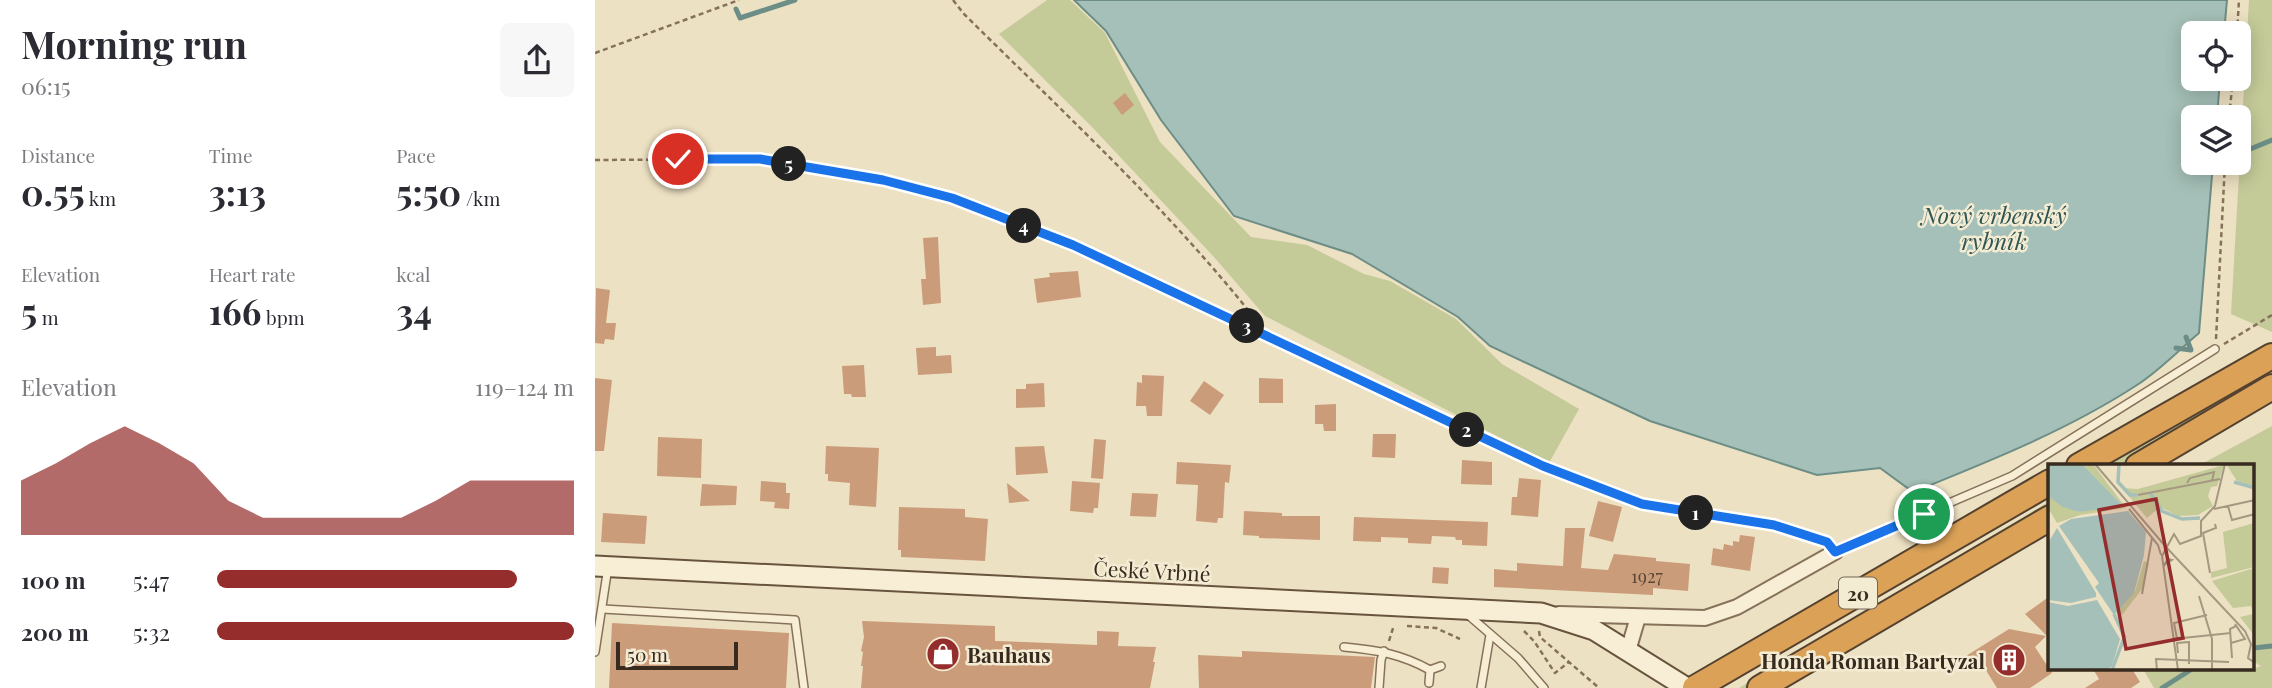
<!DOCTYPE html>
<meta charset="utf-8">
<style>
body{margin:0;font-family:"Playfair Display",serif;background:#f7f7f7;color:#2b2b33;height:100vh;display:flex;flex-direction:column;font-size:26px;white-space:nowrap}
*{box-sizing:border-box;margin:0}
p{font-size:23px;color:#7c7c81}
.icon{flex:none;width:38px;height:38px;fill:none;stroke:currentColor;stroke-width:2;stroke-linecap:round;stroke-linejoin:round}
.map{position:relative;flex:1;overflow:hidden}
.sheet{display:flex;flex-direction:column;background:#fff;width:595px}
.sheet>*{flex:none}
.controls{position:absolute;left:1586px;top:21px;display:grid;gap:14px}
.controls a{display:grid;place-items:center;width:70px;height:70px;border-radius:10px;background:#fff;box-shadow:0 4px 18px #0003;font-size:35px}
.scale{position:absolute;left:21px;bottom:18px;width:122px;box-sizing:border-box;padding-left:7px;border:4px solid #372a1e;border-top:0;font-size:19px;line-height:24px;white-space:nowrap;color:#372a1e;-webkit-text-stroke:5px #f4ebd3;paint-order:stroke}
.pin{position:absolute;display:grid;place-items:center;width:60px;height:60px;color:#fff;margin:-30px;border:4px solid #fff;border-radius:50%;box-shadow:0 2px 7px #0007}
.km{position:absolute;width:35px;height:35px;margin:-18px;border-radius:50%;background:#222;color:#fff;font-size:19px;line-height:35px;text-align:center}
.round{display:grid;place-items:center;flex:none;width:74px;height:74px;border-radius:10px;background:#f7f7f7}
.head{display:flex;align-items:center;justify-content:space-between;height:119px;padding:0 21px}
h1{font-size:38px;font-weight:700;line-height:52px}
.figures{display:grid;grid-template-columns:repeat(3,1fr);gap:10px;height:119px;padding:7px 21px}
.figures div{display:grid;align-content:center}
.figures b{font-size:35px;font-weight:700}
.figures small{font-size:19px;font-weight:400}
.figures p{font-size:19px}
.chart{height:196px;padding:14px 21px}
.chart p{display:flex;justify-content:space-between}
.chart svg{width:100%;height:126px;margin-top:7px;fill:#942d2c;opacity:.7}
ul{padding:0 21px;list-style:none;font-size:23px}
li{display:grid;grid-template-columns:112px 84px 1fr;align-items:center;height:52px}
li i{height:18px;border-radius:9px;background:#942d2c}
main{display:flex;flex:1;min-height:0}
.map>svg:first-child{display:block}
</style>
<main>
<section class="sheet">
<div class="head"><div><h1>Morning run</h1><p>06:15</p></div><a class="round"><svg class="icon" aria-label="share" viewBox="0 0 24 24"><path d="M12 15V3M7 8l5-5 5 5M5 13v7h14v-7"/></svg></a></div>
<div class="figures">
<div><p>Distance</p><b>0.55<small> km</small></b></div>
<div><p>Time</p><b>3:13</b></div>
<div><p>Pace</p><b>5:50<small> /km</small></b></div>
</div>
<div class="figures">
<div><p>Elevation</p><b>5<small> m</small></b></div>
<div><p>Heart rate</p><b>166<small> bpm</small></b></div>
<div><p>kcal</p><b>34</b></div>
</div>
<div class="chart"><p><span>Elevation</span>119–124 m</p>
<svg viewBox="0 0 160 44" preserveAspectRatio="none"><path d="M0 44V25L10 19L20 12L30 6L40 12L50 19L60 32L70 38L80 38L90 38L100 38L110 38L120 32L130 25L140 25L150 25L160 25V44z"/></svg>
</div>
<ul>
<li><b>100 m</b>5:47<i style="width:84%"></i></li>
<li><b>200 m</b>5:32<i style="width:100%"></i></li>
</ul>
</section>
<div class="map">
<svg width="1677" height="688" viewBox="0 0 1677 688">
<rect width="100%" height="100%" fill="#ede1c3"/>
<g fill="#c4ca98">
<polygon points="452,0 475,0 510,33 565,142 656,237 712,245 769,274 795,281 861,319 907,364 984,409 954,463 670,316 619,257 497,127 404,34"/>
<polygon points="1654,0 1677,0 1677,332 1636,314"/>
<polygon points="1677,370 1677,379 1523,466 1513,466 1625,398"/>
<polygon points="1677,426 1677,688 1559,688 1548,669 1658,669 1666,666 1661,663 1658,664 1658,466 1603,466"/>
<polygon points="1455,501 1455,506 1152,688 1144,688"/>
</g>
<path fill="#a5c0b8" stroke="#6c8e86" stroke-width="2" d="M479 0H1632L1629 33H1598V79H1625L1622 117H1598V163H1618L1604 333C1584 350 1564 371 1542 385 1473 430 1395 461 1318 492L1285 468 1222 475 1055 421 895 346 863 317 757 254 639 216 566 120 511 31Z"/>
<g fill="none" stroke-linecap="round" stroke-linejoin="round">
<g stroke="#6c8e86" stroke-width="5">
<polyline points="141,9 145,18 200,0"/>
<polyline points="1648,152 1677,140"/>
<polyline points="1581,348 1596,350 1591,337"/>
<polyline points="1658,648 1677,646"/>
<polyline points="1567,688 1597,669"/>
</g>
</g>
<g fill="#ca9c7a">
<polygon points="530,93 539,105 527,115 518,103"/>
<polygon points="343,237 346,303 328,305 326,279 331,279 328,238"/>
<polygon points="483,271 486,297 442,303 439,279 455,277 454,273"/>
<polygon points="1,288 15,290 11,323 21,323 19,340 10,339 9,344 0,343"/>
<polygon points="341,347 341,356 356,355 357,373 323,375 321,348"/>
<polygon points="269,365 271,397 257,397 256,394 249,394 247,366"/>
<polygon points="547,375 569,376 567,416 552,416 551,406 541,406 542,382 547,383"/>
<polygon points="0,378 17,380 9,451 0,451"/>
<polygon points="664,378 688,379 688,403 664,403"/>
<polygon points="609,381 629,395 615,415 595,401"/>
<polygon points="449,383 450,407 421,408 421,389 431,389 431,384"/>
<polygon points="741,404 741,431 729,431 728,424 720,424 720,405"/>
<polygon points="778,434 801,434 800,458 777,457"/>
<polygon points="63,437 107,439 106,478 62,476"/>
<polygon points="499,439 511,440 508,479 496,478"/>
<polygon points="231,446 284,448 281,507 254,505 255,483 233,481 233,474 230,474"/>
<polygon points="449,446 453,473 421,475 420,447"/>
<polygon points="867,460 897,462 897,485 866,484"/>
<polygon points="582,462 636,465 634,483 630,482 628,518 623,518 622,523 601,521 603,485 581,484"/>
<polygon points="924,478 946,480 943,517 916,515 917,497 922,497"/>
<polygon points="166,481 191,483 191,493 195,493 194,509 179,508 180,502 165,501"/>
<polygon points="477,481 505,483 503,508 499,508 498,513 475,511"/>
<polygon points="412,483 435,501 414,503"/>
<polygon points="107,484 142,486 141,505 105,506"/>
<polygon points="537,493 563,494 561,517 535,516"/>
<polygon points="1003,501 1027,507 1018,542 994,536"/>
<polygon points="304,507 370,509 370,517 393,519 390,561 306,557 306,550 303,550"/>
<polygon points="649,511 687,513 687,516 725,516 725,540 664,538 664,536 648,535"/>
<polygon points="8,513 52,516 50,544 6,542"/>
<polygon points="759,517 893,522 892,546 867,545 867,540 861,540 860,537 837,536 836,544 813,543 813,538 786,537 786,542 758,541"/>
<polygon points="970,528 990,528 986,568 1013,570 1019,554 1061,558 1061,561 1095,564 1093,591 1058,588 1058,595 899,587 899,569 922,571 922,563 968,566"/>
<polygon points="1145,535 1160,537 1155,571 1116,565 1118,548 1128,550 1129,544 1138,546 1138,541 1144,542"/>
<polygon points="838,567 854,568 853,584 837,583"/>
<polygon points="1455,596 1455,639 1430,614"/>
<polygon points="267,621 400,626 400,641 429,642 502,645 502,631 524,632 523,646 561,647 558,662 560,662 555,688 266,688 268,666 266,666 268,652 266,651 269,637"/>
<polygon points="17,623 194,633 191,688 14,688"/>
<polygon points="1414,629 1451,636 1440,647 1457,673 1435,688 1402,688 1387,664 1371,656"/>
<polygon points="647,651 780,657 776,688 604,688 603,655 647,657"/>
<polygon points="1498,669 1537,669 1545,682 1536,688 1490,688 1504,679"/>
</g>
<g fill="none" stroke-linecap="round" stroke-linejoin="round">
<defs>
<g id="lane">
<polyline points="606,304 948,466 1047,504 1179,525 1232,542 1240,552 1417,476 1620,349"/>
<polyline points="8,609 200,620 209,688"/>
<polyline points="871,613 923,658 949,688"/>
<path d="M749 647C782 650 806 654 835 670L834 683"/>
<polyline points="0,652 13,567"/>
<polyline points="835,670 846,666"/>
<polyline points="784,688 786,660 789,651"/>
<polyline points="886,688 895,635"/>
</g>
<g id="street">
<polyline points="964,614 1110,618 1142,607 1240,552"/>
<polyline points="1033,651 1043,617"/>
</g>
<polyline id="secondary" points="0,566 946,613 999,630 1092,688"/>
<g id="highway">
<polyline points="1484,466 1677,356"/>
<polyline points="1543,466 1677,387"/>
<polyline points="1100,688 1455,482"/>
<polyline points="1165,688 1455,518"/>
</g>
</defs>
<use href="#lane" stroke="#86725b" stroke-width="10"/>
<use href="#street" stroke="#86725b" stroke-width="18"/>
<use href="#secondary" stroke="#68543e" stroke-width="23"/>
<use href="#highway" stroke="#54412f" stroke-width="28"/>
<g stroke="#86725b" stroke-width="2.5" stroke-dasharray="5 3.5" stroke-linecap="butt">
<path d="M358 0 369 14C467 111 570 206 657 315"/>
<polyline points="1642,33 1644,0"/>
<polyline points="0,53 144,0"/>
<polyline points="1634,117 1638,79"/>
<polyline points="0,160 165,159 288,180 357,198 478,245 595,299"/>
<polyline points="1621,339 1630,163"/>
<polyline points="1629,344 1677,315"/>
<polyline points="812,626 841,628 865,639"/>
<polyline points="929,631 939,641 960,673 974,662"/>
<polyline points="944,631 945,637 1004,688"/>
<polyline points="794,641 799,625"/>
</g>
<use href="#lane" stroke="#f8eed6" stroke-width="7"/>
<use href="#street" stroke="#f8eed6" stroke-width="14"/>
<use href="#secondary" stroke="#f8eed6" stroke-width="19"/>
<use href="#highway" stroke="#daa157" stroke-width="24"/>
</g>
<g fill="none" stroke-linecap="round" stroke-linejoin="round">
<defs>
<polyline id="route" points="83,159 165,159 288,180 357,198 478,245 948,466 1047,504 1179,525 1232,542 1240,552 1329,514"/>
</defs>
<use href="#route" stroke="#fff" stroke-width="14"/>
<use href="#route" stroke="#1a73e8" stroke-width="9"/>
</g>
<defs>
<symbol id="shop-disc" viewBox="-11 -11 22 22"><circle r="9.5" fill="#942d2c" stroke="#f4ebd3"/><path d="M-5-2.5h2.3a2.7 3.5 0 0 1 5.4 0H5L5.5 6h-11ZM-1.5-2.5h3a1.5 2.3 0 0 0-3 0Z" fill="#fff"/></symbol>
<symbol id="building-disc" viewBox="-11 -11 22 22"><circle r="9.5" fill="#942d2c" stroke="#f4ebd3"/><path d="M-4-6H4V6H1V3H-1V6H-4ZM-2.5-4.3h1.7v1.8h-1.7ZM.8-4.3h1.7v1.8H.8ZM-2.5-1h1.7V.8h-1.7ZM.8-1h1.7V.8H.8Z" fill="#fff"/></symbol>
</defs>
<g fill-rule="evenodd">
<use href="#shop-disc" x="329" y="635" width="38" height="38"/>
<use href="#building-disc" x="1395" y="641" width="38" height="38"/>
</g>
<g text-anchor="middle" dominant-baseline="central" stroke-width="5" stroke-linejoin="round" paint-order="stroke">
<g font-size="18" fill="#5c4635">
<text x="1052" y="576">1927</text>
</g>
<rect fill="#f4ebd3" stroke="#706454" stroke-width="2" x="1244" y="577.5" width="38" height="31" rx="5"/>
<g font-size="19" font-weight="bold" fill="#372a1e">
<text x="1263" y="593">20</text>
</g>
<g font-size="21" fill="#372a1e" stroke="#f4ebd3">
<text transform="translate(557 570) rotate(3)">České Vrbné</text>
</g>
<g font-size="21" font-weight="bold" fill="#372a1e" stroke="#f4ebd3" text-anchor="start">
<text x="372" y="654">Bauhaus</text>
<text x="1390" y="660" text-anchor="end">Honda Roman Bartyzal</text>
</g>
<g font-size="23" font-style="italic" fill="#2e5654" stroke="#f4ebd3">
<text x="1399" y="214">Nový vrbenský<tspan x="1399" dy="26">rybník</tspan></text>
</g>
</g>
<g transform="translate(1453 464)">
<rect width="206" height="206" fill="#ede1c3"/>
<path d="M34 0H45L78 44 32 51 9 59 0 44V32L30 48 74 41ZM178 0H206V22L189 17ZM176 1 169 22 163 23 160 32 165 42 150 51 130 52 112 43 99 54 74 24 90 25ZM206 59V103L163 114V108L179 104 175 68ZM96 97 101 99 94 125 74 151 70 147 87 127ZM206 104H207L206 171 192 153 205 150 203 142 185 144 164 117Z" fill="#c4ca98"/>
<path d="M0 0H34L75 42 31 48 15 43 0 32ZM80 47 98 68 96 91 86 129 66 151 47 123 51 119 11 62 23 55ZM9 64 48 129V133L23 139 0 136V79ZM49 136 72 175 64 202 59 206H0V138L20 142Z" fill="#a5c0b8"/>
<path fill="none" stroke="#a5c0b8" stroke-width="3.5" d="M71 0 70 18 82 31H89M186 18 207 24M102 29 114 47 134 55 152 54M66 150 77 174M64 206 76 174"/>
<path fill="none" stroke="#a49881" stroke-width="2" d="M47 0 118 83M139 19 142 14 166 8 164 17M90 31 172 15M180 42 184 56 207 50M81 45 110 81 113 91M166 45 207 36M118 83 197 167 203 180 200 194 207 199M116 102 118 98 120 95 124 96 116 101M162 109 155 69 168 64 167 60M94 130 104 74M151 132 164 175V206M125 175 183 169M129 175 126 159 159 151M141 177V200M183 179 197 175 187 160M130 189 129 179 141 178M184 194 182 165 188 162M109 206 108 195 181 198M130 206 114 92 126 70 132 80 153 72V57L167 42 177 0"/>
<path fill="#942d2c" fill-opacity="0.15" stroke="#942d2c" stroke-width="3.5" d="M108 35 135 174 78 185 51 46Z"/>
<rect width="206" height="206" fill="none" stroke="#372a1e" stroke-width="3.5"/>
</g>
</svg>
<div class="controls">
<a><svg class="icon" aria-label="locate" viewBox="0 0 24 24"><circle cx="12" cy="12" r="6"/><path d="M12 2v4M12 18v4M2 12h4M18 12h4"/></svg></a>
<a><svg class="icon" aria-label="layers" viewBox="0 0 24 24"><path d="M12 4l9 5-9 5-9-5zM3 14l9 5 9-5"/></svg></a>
</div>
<div class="scale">50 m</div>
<div class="pin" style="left:1329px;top:514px;background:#1e9e55"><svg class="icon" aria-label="arrive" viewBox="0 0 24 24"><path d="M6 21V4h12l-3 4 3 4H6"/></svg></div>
<div class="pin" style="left:83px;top:159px;background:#d93025"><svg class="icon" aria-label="check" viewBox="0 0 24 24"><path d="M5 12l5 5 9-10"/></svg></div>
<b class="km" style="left:1101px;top:513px">1</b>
<b class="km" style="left:872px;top:430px">2</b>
<b class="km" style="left:652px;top:326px">3</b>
<b class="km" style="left:429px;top:226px">4</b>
<b class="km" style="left:194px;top:164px">5</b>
</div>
</main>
